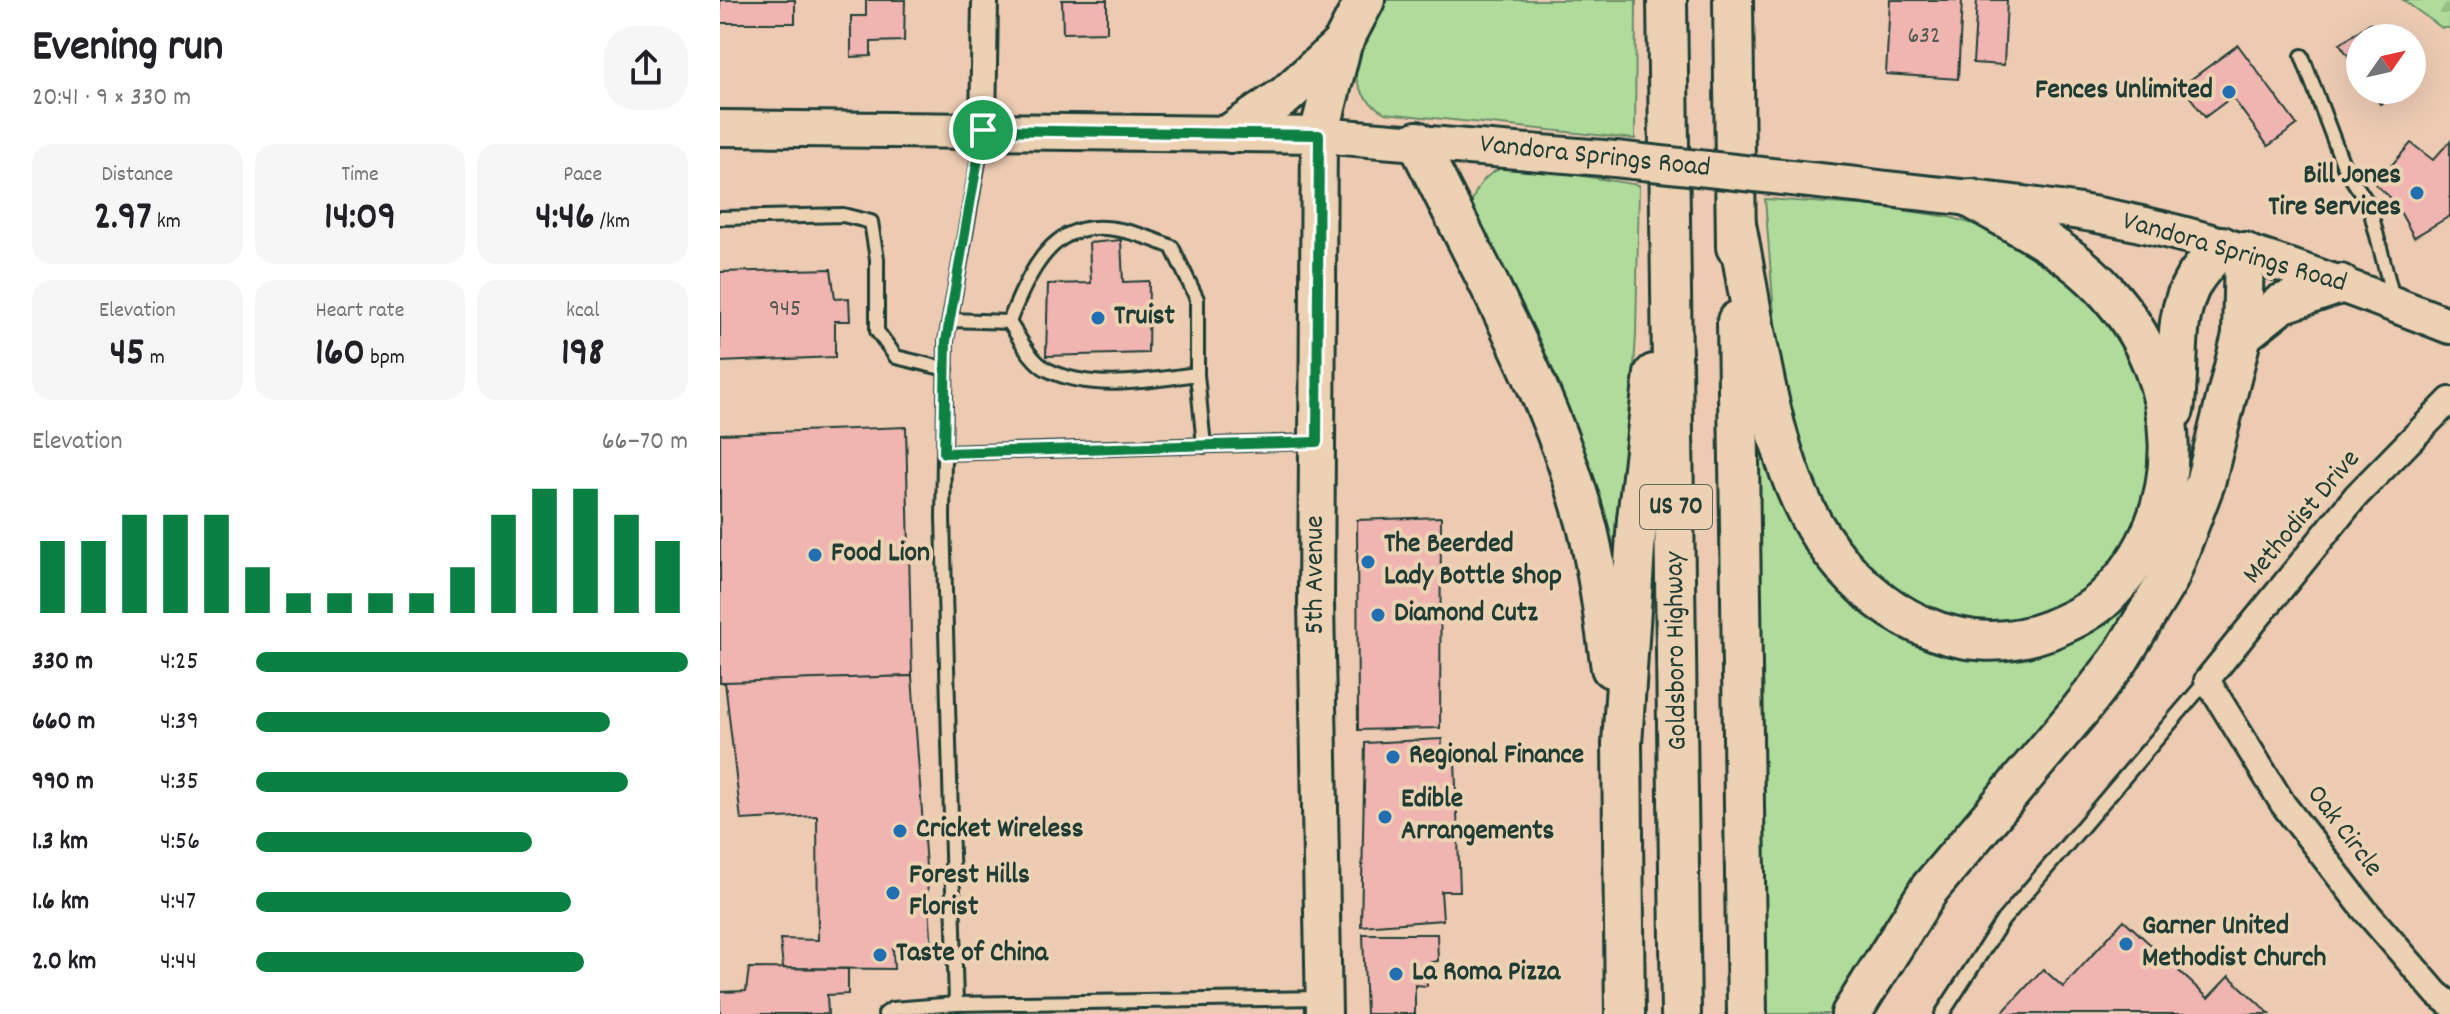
<!DOCTYPE html>
<meta charset="utf-8">
<style>
body{margin:0;font-family:Dekko,sans-serif;background:#f6f6f6;color:#202124;height:100vh;display:flex;flex-direction:column;font-size:30px;white-space:nowrap}
*{box-sizing:border-box;margin:0}
p{font-size:26px;color:#757577}
.icon{flex:none;width:44px;height:44px;fill:none;stroke:currentColor;stroke-width:2;stroke-linecap:round;stroke-linejoin:round}
.map{position:relative;flex:1;overflow:hidden}
.sheet{display:flex;flex-direction:column;background:#fff;width:720px}
.sheet>*{flex:none}
.needle{width:52px;rotate:56deg}
.controls{position:absolute;left:1626px;top:24px;display:grid;gap:16px}
.controls a{display:grid;place-items:center;width:80px;height:80px;border-radius:50%;background:#fff;box-shadow:0 8px 32px #0002;font-size:40px}
.pin{position:absolute;display:grid;place-items:center;width:68px;height:68px;color:#fff;margin:-34px;border:4px solid #fff;border-radius:50%;box-shadow:0 2px 8px #0007}
.round{display:grid;place-items:center;flex:none;width:84px;height:84px;border-radius:32px;background:#f6f6f6}
.head{display:flex;align-items:center;justify-content:space-between;height:136px;padding:0 32px}
h1{font-size:44px;font-weight:700;line-height:60px}
.figures{display:grid;grid-template-columns:repeat(3,1fr);gap:12px;height:136px;padding:8px 32px}
.figures div{display:grid;align-content:center;border-radius:20px;background:#f6f6f6;text-align:center}
.figures b{font-size:40px;font-weight:700}
.figures small{font-size:22px;font-weight:400}
.figures p{font-size:22px}
.chart{height:224px;padding:16px 32px}
.chart p{display:flex;justify-content:space-between}
.chart svg{width:100%;height:144px;margin-top:8px;stroke:#0b8043;stroke-width:6}
ul{padding:0 32px;list-style:none;font-size:26px}
li{display:grid;grid-template-columns:128px 96px 1fr;align-items:center;height:60px}
li i{height:20px;border-radius:10px;background:#0b8043}
main{display:flex;flex:1;min-height:0}
.map>svg:first-child{display:block}
</style>
<main>
<section class="sheet">
<div class="head"><div><h1>Evening run</h1><p>20:41 · 9 × 330 m</p></div><a class="round"><svg class="icon" aria-label="share" viewBox="0 0 24 24"><path d="M12 15V3M7 8l5-5 5 5M5 13v7h14v-7"/></svg></a></div>
<div class="figures">
<div><p>Distance</p><b>2.97<small> km</small></b></div>
<div><p>Time</p><b>14:09</b></div>
<div><p>Pace</p><b>4:46<small> /km</small></b></div>
</div>
<div class="figures">
<div><p>Elevation</p><b>45<small> m</small></b></div>
<div><p>Heart rate</p><b>160<small> bpm</small></b></div>
<div><p>kcal</p><b>198</b></div>
</div>
<div class="chart"><p><span>Elevation</span>66–70 m</p>
<svg viewBox="0 0 160 44" preserveAspectRatio="none"><path d="M5 44V22M15 44V22M25 44V14M35 44V14M45 44V14M55 44V30M65 44V38M75 44V38M85 44V38M95 44V38M105 44V30M115 44V14M125 44V6M135 44V6M145 44V14M155 44V22"/></svg>
</div>
<ul>
<li><b>330 m</b>4:25<i style="width:100%"></i></li>
<li><b>660 m</b>4:39<i style="width:82%"></i></li>
<li><b>990 m</b>4:35<i style="width:86%"></i></li>
<li><b>1.3 km</b>4:56<i style="width:64%"></i></li>
<li><b>1.6 km</b>4:47<i style="width:73%"></i></li>
<li><b>2.0 km</b>4:44<i style="width:76%"></i></li>
</ul>
</section>
<div class="map">
<svg width="1730" height="1014" viewBox="0 0 1730 1014">
<defs>
<pattern id="forest-firs" width="22" height="20" patternUnits="userSpaceOnUse" patternTransform="scale(2)"><rect width="22" height="20" fill="#b0dc9b"/><path d="M5 1l3.5 6h-7zM16 11l3.5 6h-7z" fill="#97be86"/></pattern>
</defs>
<rect width="100%" height="100%" fill="#edcbb3"/>
<filter id="ink" filterUnits="userSpaceOnUse"><feTurbulence type="fractalNoise" baseFrequency=".0125" numOctaves="2"/><feDisplacementMap in="SourceGraphic" scale="16" xChannelSelector="R" yChannelSelector="G"/><feConvolveMatrix kernelMatrix="1 2 1 2 8 2 1 2 1" color-interpolation-filters="sRGB"/></filter>
<g filter="url(#ink)">
<g fill="#b0dc9b" stroke="#688c68" stroke-width="2">
<path d="M660 0H916L915 139 665 113C613 84 643 41 660 0Z"/>
<path d="M793 165 919 185 916 335 899 603 750 208C756 185 768 169 793 165Z"/>
<polygon points="1045,199 1154,206 1229,217 1277,231 1349,269 1418,357 1436,471 1412,545 1362,598 1304,626 1220,622 1135,564 1080,459 1058,364"/>
<polygon points="1035,440 1048,441 1058,473 1211,646 1403,599 1420,610 1118,1014 1047,1014"/>
</g>
<polygon fill="url(#forest-firs)" stroke="#688c68" stroke-width="2" points="1683,0 1730,0 1730,28 1722,28"/>
<g fill="#f0b4b1" stroke="#1f3d34" stroke-width="2">
<rect x="0" y="0" width="75" height="23"/>
<polygon points="146,0 185,0 184,41 151,42 151,56 131,57 131,16 146,16"/>
<polygon points="342,0 387,0 387,32 343,33"/>
<polygon points="1170,0 1242,0 1238,79 1166,74"/>
<polygon points="1257,0 1287,0 1284,65 1253,63"/>
<polygon points="1650,23 1660,38 1640,38 1640,73 1620,44"/>
<polygon points="1518,45 1577,125 1548,146 1512,97 1485,117 1462,86"/>
<polygon points="1651,90 1681,90 1660,104"/>
<polygon points="1730,141 1730,216 1694,237 1674,201 1655,184 1691,143 1713,160"/>
<polygon points="401,240 403,282 429,281 428,353 326,356 328,284 371,283 369,243"/>
<polygon points="111,269 115,299 129,298 130,321 115,321 115,357 0,362 0,272"/>
<polygon points="186,427 192,676 0,683 0,434"/>
<polygon points="721,517 720,728 638,730 637,520"/>
<polygon points="192,676 212,948 173,949 174,969 63,968 60,939 98,940 97,816 21,820 5,682"/>
<polygon points="722,739 721,761 735,761 740,891 721,891 723,920 641,926 645,743"/>
<polygon points="1404,920 1488,998 1509,976 1550,1014 1281,1014 1323,969 1343,987"/>
<polygon points="643,934 717,934 718,961 706,963 707,986 695,985 695,1014 646,1014"/>
<polygon points="29,968 128,969 128,994 107,995 108,1014 0,1014 0,992 26,991"/>
</g>
<g fill="none" stroke-linecap="round" stroke-linejoin="round">
<defs>
<g id="lane">
<polyline points="1582,56 1624,167 1649,205 1673,298"/>
<polyline points="0,218 123,215 151,222 157,259 157,331 176,357 226,369"/>
<polyline points="230,320 289,322"/>
<path d="M289 322C325 230 356 206 452 247L477 299V374L484 446"/>
<path d="M289 322C299 337 311 362 328 370 372 392 431 380 477 374"/>
<polyline points="224,453 594,442"/>
<polyline points="236,1004 600,998"/>
<polyline points="165,1014 172,1009 236,1004 223,517 226,341 263,134"/>
<polyline points="1222,1014 1283,920 1487,680"/>
</g>
<g id="street">
<polyline points="263,130 265,0"/>
<polyline points="1730,400 1636,496 1487,680 1563,804 1644,909 1717,994 1730,1004"/>
</g>
<g id="secondary">
<polyline points="0,128 599,135 895,159"/>
<polyline points="599,135 596,603 604,1014"/>
<path d="M1136 185C1218 196 1302 201 1383 216 1503 239 1617 282 1730 326"/>
</g>
<g id="primary">
<polyline points="947,0 961,1014"/>
<polyline points="1013,0 1016,247"/>
<polyline points="511,133 565,96 622,44"/>
<polyline points="599,135 622,44 645,0"/>
<path d="M697 141C759 268 832 393 868 530 879 575 884 622 891 668"/>
<path d="M1016 224C1035 318 1048 460 1102 538 1152 613 1239 664 1329 630 1349 622 1371 612 1386 597 1473 512 1466 378 1386 291 1349 250 1299 226 1252 199"/>
<polyline points="1017,321 1027,1014"/>
<polyline points="1522,335 1561,304 1620,284"/>
<path d="M1454 410C1461 369 1451 318 1474 280 1481 268 1493 257 1502 246"/>
<polyline points="905,1014 902,744 917,519 934,374"/>
<polyline points="1131,1014 1210,888 1361,709 1399,660 1449,578 1485,483 1522,335 1524,252"/>
</g>
</defs>
<use href="#lane" stroke="#1f3d34" stroke-width="18"/>
<use href="#street" stroke="#1f3d34" stroke-width="30"/>
<use href="#secondary" stroke="#1f3d34" stroke-width="40"/>
<use href="#primary" stroke="#1f3d34" stroke-width="44"/>
<use href="#lane" stroke="#ecd1b3" stroke-width="12"/>
<use href="#street" stroke="#ecd1b3" stroke-width="24"/>
<use href="#secondary" stroke="#ecd1b3" stroke-width="34"/>
<use href="#primary" stroke="#ecd1b3" stroke-width="38"/>
<defs>
<polyline id="secondary-bridge" points="895,159 1136,185"/>
</defs>
<use href="#secondary-bridge" stroke="#1f3d34" stroke-width="40" stroke-linecap="butt"/>
<use href="#secondary-bridge" stroke="#ecd1b3" stroke-width="34"/>
</g>
</g>
<g fill="none" stroke-linecap="round" stroke-linejoin="round" filter="url(#ink)">
<defs>
<polygon id="route" points="263,130 599,135 597,442 224,453 226,341"/>
</defs>
<use href="#route" stroke="#fff" stroke-width="16"/>
<use href="#route" stroke="#0b8043" stroke-width="10"/>
</g>
<g fill="#1f6fb2" stroke="#ecd1b3" stroke-width="3">
<circle cx="1509" cy="92" r="8"/>
<circle cx="1697" cy="193" r="8"/>
<circle cx="378" cy="318" r="8"/>
<circle cx="95" cy="555" r="8"/>
<circle cx="648" cy="562" r="8"/>
<circle cx="658" cy="615" r="8"/>
<circle cx="673" cy="757" r="8"/>
<circle cx="665" cy="817" r="8"/>
<circle cx="180" cy="831" r="8"/>
<circle cx="173" cy="893" r="8"/>
<circle cx="1406" cy="944" r="8"/>
<circle cx="160" cy="955" r="8"/>
<circle cx="676" cy="974" r="8"/>
</g>
<g text-anchor="middle" dominant-baseline="central" stroke-width="8" stroke-linejoin="round" paint-order="stroke">
<g font-size="24" fill="#535b53">
<text x="1204" y="37">632</text>
<text x="65" y="310">945</text>
</g>
<rect fill="#ecd1b3" stroke="#5c695a" stroke-width="2" x="920" y="485" width="72" height="44" rx="6"/>
<g font-size="26" font-weight="bold" fill="#1f3d34">
<text x="956" y="507">US 70</text>
</g>
<g font-size="28" font-weight="bold" fill="#1f3d34" stroke="#ecd1b3" text-anchor="start">
<text x="1493" y="92" text-anchor="end">Fences Unlimited</text>
<text x="1681" y="177" text-anchor="end">Bill Jones<tspan x="1681" dy="32">Tire Services</tspan></text>
<text x="394" y="318">Truist</text>
<text x="664" y="546">The Beerded<tspan x="664" dy="32">Lady Bottle Shop</tspan></text>
<text x="111" y="555">Food Lion</text>
<text x="674" y="615">Diamond Cutz</text>
<text x="689" y="757">Regional Finance</text>
<text x="681" y="801">Edible<tspan x="681" dy="32">Arrangements</tspan></text>
<text x="196" y="831">Cricket Wireless</text>
<text x="189" y="877">Forest Hills<tspan x="189" dy="32">Florist</tspan></text>
<text x="1422" y="928">Garner United<tspan x="1422" dy="32">Methodist Church</tspan></text>
<text x="176" y="955">Taste of China</text>
<text x="692" y="974">La Roma Pizza</text>
</g>
<g font-size="28" fill="#1f3d34" stroke="#ecd1b3">
<text transform="translate(875 158) rotate(6)">Vandora Springs Road</text>
<text transform="translate(1514 254) rotate(16)">Vandora Springs Road</text>
<text transform="translate(1583 518) rotate(-50)">Methodist Drive</text>
<text transform="translate(597 575) rotate(-90)">5th Avenue</text>
<text transform="translate(958 651) rotate(-91)">Goldsboro Highway</text>
<text transform="translate(1623 832) rotate(53)">Oak Circle</text>
</g>
</g>
</svg>
<div class="controls">
<a><svg class="needle" viewBox="-14 -14 28 28"><path d="M0-13l5 13h-10z" fill="#e53935"/><path d="M0 13l5-13h-10z" fill="#757577"/></svg></a>
</div>
<div class="pin" style="left:263px;top:130px;background:#1e9e55"><svg class="icon" aria-label="arrive" viewBox="0 0 24 24"><path d="M6 21V4h12l-3 4 3 4H6"/></svg></div>
</div>
</main>
